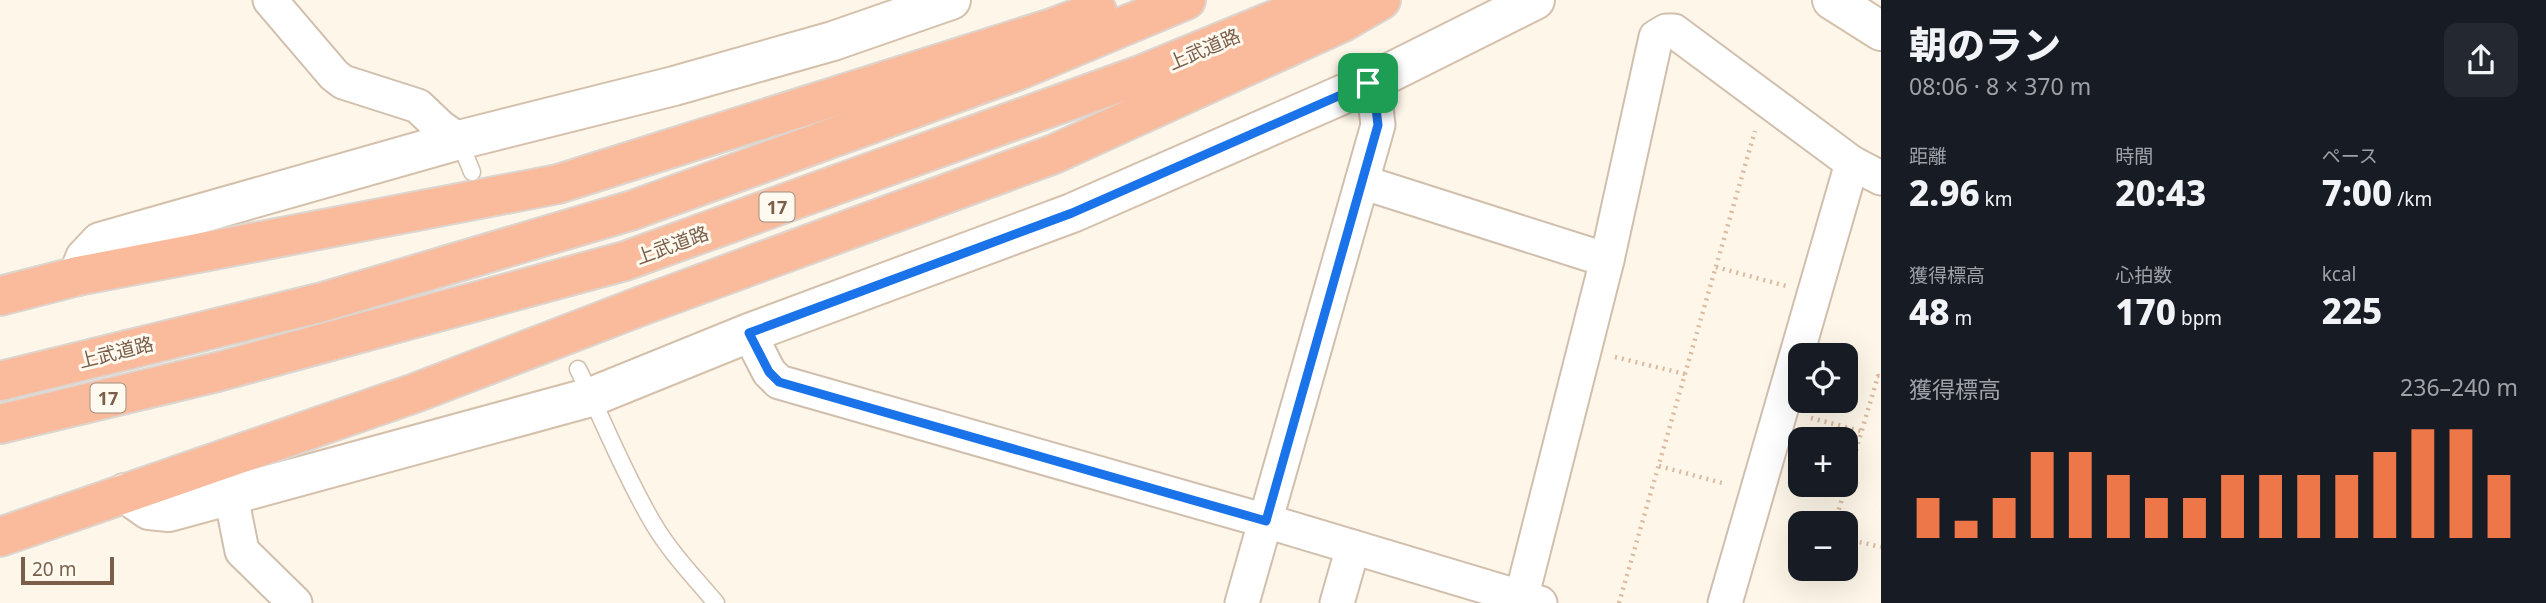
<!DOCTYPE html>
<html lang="ja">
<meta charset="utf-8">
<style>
body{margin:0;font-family:"Noto Sans","Noto Sans JP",sans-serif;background:#242831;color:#f1f3f6;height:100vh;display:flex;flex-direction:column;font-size:26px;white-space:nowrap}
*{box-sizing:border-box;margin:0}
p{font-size:23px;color:#9ea1a6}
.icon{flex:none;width:38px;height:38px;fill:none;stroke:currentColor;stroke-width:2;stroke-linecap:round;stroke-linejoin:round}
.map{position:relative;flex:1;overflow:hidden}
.details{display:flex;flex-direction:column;background:#171b24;width:665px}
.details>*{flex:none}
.buttons{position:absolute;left:1788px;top:343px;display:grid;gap:14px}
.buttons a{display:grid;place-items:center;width:70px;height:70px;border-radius:14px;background:#171b24;box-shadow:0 7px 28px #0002;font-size:35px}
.scale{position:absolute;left:21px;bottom:18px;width:93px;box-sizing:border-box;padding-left:7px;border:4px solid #7a5e4a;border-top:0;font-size:19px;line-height:24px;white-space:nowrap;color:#7a5e4a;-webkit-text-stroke:5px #fffaf0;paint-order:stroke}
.pin{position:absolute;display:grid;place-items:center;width:60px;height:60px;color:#fff;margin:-30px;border-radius:14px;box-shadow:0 4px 10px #0006}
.round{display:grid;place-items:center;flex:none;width:74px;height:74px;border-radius:14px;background:#242831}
.head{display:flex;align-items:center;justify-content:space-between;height:119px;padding:0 28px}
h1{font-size:38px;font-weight:800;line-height:52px}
.figures{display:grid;grid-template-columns:repeat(3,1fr);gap:10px;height:119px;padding:7px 28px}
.figures div{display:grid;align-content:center}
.figures b{font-size:35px;font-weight:800}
.figures small{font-size:19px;font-weight:400}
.figures p{font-size:19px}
.chart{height:196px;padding:14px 28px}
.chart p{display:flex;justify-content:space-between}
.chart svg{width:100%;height:126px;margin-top:7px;stroke:#ed7749;stroke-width:6}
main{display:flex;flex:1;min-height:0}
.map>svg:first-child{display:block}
</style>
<main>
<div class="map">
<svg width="1881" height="603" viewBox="0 0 1881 603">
<rect width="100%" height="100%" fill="#fef7e9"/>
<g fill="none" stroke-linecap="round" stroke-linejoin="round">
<defs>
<g id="lane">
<polyline points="459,140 472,172"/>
<path d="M578 369C603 420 624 474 653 523 670 552 694 577 716 603"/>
</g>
<g id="street">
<polyline points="270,0 334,75 343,82 418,106 440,127 459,140"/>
<polyline points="1362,182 1607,260"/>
<polyline points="749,333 769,372 779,382 1266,521 1540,603"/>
<polyline points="231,496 242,551 295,603"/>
<polyline points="1242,603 1378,125 1375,100 1369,83"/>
<polyline points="1337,603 1353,547"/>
<polyline points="1520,603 1607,260 1656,37 1666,31 1674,31 1852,163 1881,178"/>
<polyline points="1725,603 1852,163"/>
</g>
<g id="secondary">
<polyline points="1832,0 1881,31"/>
<polyline points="78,276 85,258 100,242 459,140 674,86 833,41 951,0"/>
<polyline points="125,493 149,510 169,512 591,397 749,333 1072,213 1369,83 1535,0"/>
</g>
<g id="highway">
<polyline points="0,296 78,276 558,184 1052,28 1097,11"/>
<polyline points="0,381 323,302 633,210 1017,71 1186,0"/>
<polyline points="0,424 217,372 625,261 1143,74 1323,0"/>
<polyline points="0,537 415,393 641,306 1054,154 1341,23 1381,0"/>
</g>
</defs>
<use href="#lane" stroke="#d1bfad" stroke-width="19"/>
<use href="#street" stroke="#d1bfad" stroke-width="37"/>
<use href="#secondary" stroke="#d4c0ab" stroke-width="42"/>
<use href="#highway" stroke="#dcd5d0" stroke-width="42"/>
<g stroke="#dabba1" stroke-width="4.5" stroke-dasharray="2 5" stroke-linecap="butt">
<polyline points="1716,267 1786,286"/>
<polyline points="1615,357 1685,374"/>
<polyline points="1811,418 1861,431"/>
<polyline points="1659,466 1726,484"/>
<polyline points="1846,484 1878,376 1881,377"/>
<polyline points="1835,523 1846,485"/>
<polyline points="1846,539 1881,547"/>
<polyline points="1619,603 1755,131"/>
</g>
<use href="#lane" stroke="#fff" stroke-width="16"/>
<use href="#street" stroke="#fff" stroke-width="33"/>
<use href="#secondary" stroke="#fff" stroke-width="38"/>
<use href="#highway" stroke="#fabb9d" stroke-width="38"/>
</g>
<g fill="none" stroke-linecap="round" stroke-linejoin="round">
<defs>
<polygon id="route" points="1368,83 1375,100 1378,125 1266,521 779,382 769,372 749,333 1072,213"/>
</defs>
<use href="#route" stroke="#fff" stroke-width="14"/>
<use href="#route" stroke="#1a73e8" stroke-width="9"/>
</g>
<g text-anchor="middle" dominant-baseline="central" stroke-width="6" stroke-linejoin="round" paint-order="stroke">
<g fill="#fffaf0" stroke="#a28d7c" stroke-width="2">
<rect x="759.5" y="192.5" width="35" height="29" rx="5"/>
<rect x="90.5" y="383.5" width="35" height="29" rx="5"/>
</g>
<g font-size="18" font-weight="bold" fill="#7a5e4a">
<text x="777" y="207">17</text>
<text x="108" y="398">17</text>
</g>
<g font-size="19" fill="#7a5e4a" stroke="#fffaf0">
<text transform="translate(1204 49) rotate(-23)">上武道路</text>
<text transform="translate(672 245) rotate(-20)">上武道路</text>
<text transform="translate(116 352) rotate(-14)">上武道路</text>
</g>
</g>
</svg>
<div class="buttons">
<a><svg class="icon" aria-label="locate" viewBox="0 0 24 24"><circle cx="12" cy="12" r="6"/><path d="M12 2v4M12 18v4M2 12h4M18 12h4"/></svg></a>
<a>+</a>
<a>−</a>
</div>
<div class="scale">20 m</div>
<div class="pin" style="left:1368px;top:83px;background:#1e9e55"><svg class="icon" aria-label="arrive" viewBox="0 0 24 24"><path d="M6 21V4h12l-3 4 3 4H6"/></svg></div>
</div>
<section class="details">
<div class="head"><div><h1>朝のラン</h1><p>08:06 · 8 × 370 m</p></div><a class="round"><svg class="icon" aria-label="share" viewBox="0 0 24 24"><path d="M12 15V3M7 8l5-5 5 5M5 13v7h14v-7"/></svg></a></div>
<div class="figures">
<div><p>距離</p><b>2.96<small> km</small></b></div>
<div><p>時間</p><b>20:43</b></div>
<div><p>ペース</p><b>7:00<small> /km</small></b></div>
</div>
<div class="figures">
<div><p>獲得標高</p><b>48<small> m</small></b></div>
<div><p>心拍数</p><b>170<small> bpm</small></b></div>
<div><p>kcal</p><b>225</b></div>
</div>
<div class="chart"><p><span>獲得標高</span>236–240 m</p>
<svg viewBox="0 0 160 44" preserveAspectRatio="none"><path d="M5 44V30M15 44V38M25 44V30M35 44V14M45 44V14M55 44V22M65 44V30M75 44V30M85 44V22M95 44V22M105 44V22M115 44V22M125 44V14M135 44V6M145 44V6M155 44V22"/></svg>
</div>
</section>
</main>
